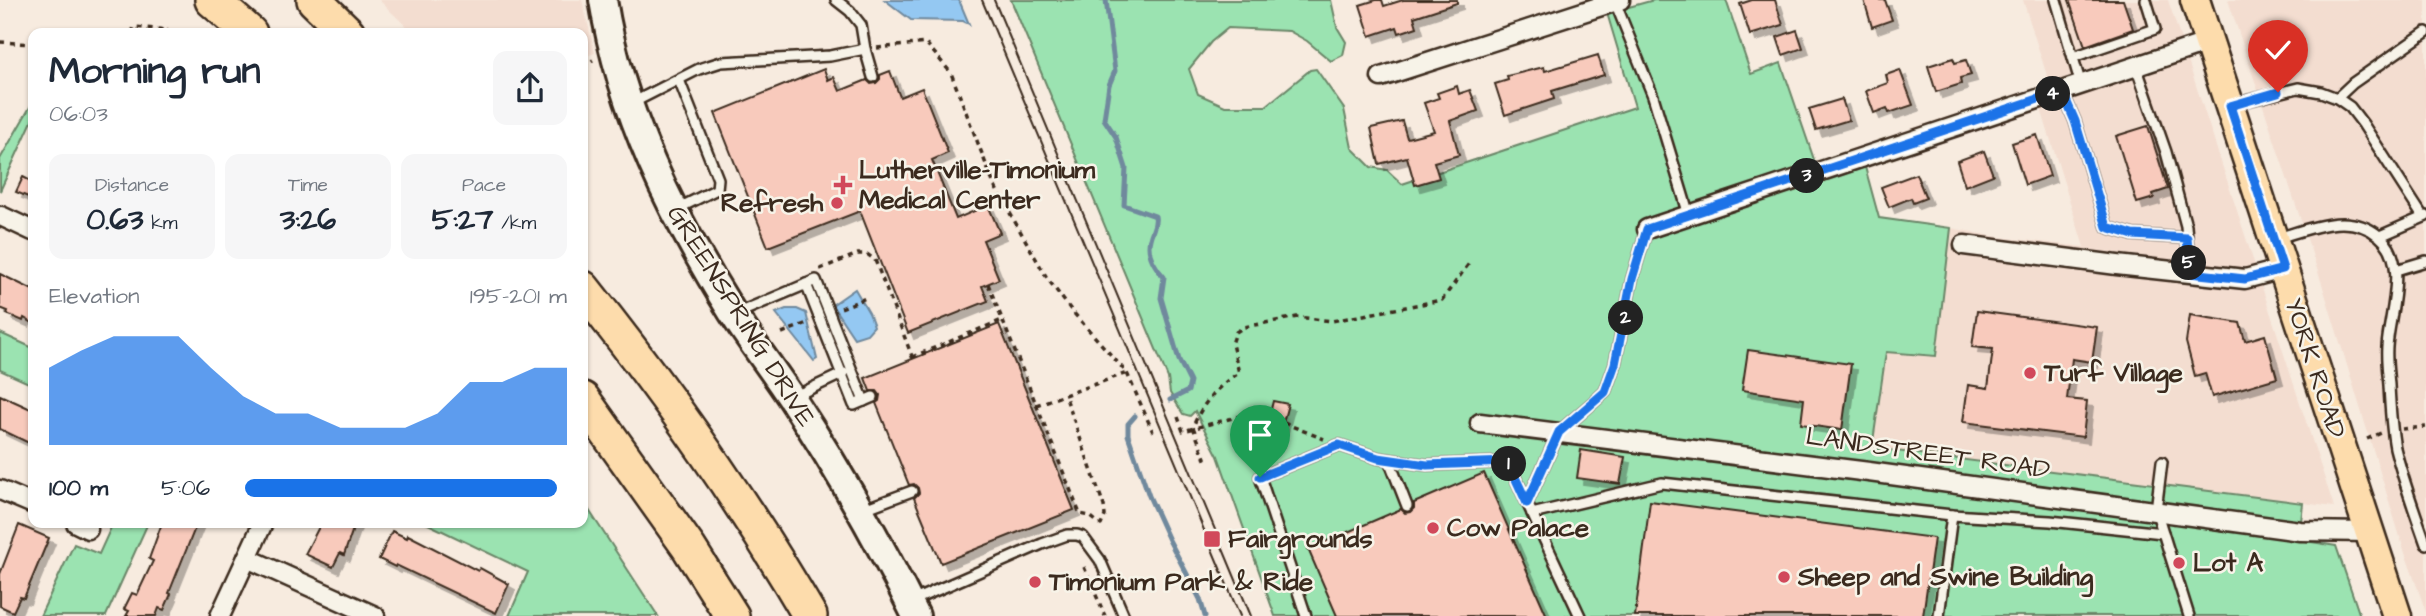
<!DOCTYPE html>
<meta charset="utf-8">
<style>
body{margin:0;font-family:"Architects Daughter",sans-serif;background:#f6f6f7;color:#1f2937;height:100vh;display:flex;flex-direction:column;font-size:26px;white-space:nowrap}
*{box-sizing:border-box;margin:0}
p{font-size:23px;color:#747a83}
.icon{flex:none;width:38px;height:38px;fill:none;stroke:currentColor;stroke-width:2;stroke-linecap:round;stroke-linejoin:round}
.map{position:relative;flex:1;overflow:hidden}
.details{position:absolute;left:28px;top:28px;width:560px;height:500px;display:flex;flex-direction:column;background:#fff;border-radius:14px;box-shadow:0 2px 5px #0004}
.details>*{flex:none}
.pin{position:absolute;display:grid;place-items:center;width:60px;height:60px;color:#fff;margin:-72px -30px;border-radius:50% 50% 50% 0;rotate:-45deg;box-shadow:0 0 7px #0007}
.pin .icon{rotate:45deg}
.km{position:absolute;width:35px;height:35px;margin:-18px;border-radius:50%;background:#222;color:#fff;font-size:19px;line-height:35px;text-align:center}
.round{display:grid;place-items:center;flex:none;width:74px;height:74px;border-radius:14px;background:#f6f6f7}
.head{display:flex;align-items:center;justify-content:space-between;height:119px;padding:0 21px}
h1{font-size:38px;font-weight:700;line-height:52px}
.metrics{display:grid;grid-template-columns:repeat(3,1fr);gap:10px;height:119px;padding:7px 21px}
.metrics div{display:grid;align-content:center;border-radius:14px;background:#f6f6f7;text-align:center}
.metrics b{font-size:30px;font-weight:700}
.metrics small{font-size:19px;font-weight:400}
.metrics p{font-size:19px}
.chart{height:196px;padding:14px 21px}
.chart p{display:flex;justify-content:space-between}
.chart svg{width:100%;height:126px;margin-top:7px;fill:#1a73e8;opacity:.7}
ul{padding:0 21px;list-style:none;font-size:23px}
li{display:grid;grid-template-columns:112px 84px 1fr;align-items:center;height:52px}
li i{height:18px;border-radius:9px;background:#1a73e8}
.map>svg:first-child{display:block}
</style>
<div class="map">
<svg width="2426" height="616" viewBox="0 0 2426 616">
<defs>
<filter id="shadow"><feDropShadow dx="6" dy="6" stdDeviation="0" flood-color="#0004"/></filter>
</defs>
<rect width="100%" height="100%" fill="#f7ebdf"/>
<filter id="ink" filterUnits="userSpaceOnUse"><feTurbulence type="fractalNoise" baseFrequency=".0143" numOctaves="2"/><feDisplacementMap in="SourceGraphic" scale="14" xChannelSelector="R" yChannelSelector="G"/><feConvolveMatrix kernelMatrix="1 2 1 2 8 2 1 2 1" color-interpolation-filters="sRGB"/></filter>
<g filter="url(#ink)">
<g fill="#f3ddd0">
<polygon points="379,0 582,0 595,53 583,57 583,33 413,33"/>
<polygon points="2023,0 2168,0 2334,507 1872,448 1886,351 1936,356 1951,228 1998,237 2084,247 2041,109 2056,104"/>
<polygon points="2228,0 2426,0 2426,612 2405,553 2322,284"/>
</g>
<g fill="#9be3b1" stroke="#6b8668" stroke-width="2">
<polygon points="1011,0 1331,0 1337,27 1346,42 1343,55 1331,61 1307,41 1289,31 1228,28 1211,42 1189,69 1198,94 1225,106 1266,106 1310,70 1316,69 1344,109 1352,148 1371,167 1387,170 1402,184 1635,107 1607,13 1654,0 1726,0 1751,74 1781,63 1821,180 1865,167 1879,218 1951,228 1936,356 1886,352 1872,448 2303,503 2299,540 2336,546 2360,616 1275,616 1218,456 1195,411 1190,416 1183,414 1170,393 1168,378"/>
<polygon points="33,102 33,119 0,191 0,159"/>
<polygon points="0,333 33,348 33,385 0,370"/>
<polygon points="583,501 658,616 509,616 528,572 426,523 583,523"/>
<polygon points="113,523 148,523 106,616 40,616 74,544 99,554"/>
</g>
<g fill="#94c8f2" stroke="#70899d" stroke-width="2">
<polygon points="885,0 959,0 969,24 963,21 911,20"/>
<polygon points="855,289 869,313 874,326 867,334 854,338 832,305"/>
<polygon points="786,309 797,309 806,313 817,359 814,361 776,313"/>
</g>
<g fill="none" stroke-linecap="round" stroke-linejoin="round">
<g stroke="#70899d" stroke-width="5">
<path d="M1106 0 1115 71 1109 85 1104 119 1116 137 1126 168 1124 205 1155 216C1157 226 1152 229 1150 239 1146 253 1155 267 1164 277L1161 298 1179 360 1190 382 1188 391 1170 400"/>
<polyline points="1135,416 1128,424 1128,435 1149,496 1169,540 1200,599 1205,616"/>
</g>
</g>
<g fill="#f8cabc" stroke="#3b2a1e" stroke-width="2" filter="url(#shadow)">
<polygon points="1376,0 1382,0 1384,6 1403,0 1457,0 1457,3 1414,17 1417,27 1399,33 1397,27 1370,36 1360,5"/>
<polygon points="1752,0 1775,0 1783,25 1750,35 1740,4"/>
<polygon points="1864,0 1885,0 1892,20 1872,27"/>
<polygon points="2069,0 2123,0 2133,29 2085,46"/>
<polygon points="1797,30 1803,48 1783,55 1777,37"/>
<polygon points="1598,55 1604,75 1552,91 1554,99 1505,115 1495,84 1508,80 1507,76 1544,67 1545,71"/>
<polygon points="1953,58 1955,63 1966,60 1971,75 1960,78 1961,84 1936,92 1928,66"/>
<polygon points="824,69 828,80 834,77 840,91 867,80 871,84 876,83 880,79 880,75 890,71 900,97 922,88 948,153 932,160 956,219 988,205 1000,233 983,240 999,279 982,286 988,301 908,333 860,211 768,247 715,113"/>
<polygon points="1900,70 1913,105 1889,113 1887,108 1874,113 1866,91 1888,83 1886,75"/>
<polygon points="1457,86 1459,94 1470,90 1478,111 1450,121 1459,155 1434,162 1439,178 1415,185 1407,157 1379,164 1371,128 1402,121 1407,138 1434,131 1424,103 1439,98 1437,93"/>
<polygon points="1842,99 1849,120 1816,130 1809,109"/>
<polygon points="2148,126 2168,189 2153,194 2154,198 2137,203 2116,136"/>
<polygon points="2037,135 2050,176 2025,185 2012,143"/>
<polygon points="1984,151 1993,175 1965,186 1957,161"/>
<polygon points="1916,174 1926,198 1913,203 1911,198 1889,207 1881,187"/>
<polygon points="23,177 33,182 33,199 16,192"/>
<polygon points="0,274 33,290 33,323 24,318 23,321 7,314 8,311 0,308"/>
<polygon points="1977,311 2097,327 2092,362 2072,359 2067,399 2087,401 2083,437 1963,422 1968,385 1988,388 1993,349 1972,347"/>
<polygon points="2190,315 2240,323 2245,341 2265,335 2277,378 2212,397 2205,373 2195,376 2186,342"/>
<polygon points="999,324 1074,510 941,563 914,498 919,493 918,488 914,484 909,485 876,403 879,401 880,395 877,391 870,391 865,378"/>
<polygon points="1748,350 1851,364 1842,430 1801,424 1804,399 1742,390"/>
<polygon points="0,395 33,410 33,445 0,429"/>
<polygon points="1273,401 1288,404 1278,441 1264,437"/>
<polygon points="1581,450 1625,457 1620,484 1577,478"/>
<polygon points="1484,473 1547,616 1337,616 1308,549 1401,509 1405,513 1410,512 1414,508 1414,503"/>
<polygon points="1650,501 1934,538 1923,616 1635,616"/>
<polygon points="162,523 197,523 169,593 171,594 164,610 159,608 156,616 126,616 129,611 124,609 132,593 137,595 153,561 149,559"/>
<polygon points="321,523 355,523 344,555 340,553 333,567 305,554"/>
<polygon points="19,525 49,538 24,598 20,597 13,612 0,606 0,574"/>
<polygon points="392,531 407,538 408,535 478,571 480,568 509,584 496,613 396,565 395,567 379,559"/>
</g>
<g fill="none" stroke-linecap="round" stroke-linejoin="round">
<defs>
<g id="lane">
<polyline points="836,0 850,11 861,25 865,49 873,77"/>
<polyline points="2056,0 2081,85"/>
<polyline points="1615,2 1653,96 1689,215"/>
<polyline points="2073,57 2155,29 2146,0"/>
<polyline points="2136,66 2166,152 2186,226 2190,273"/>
<polyline points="2062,91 2075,121 2107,227 2133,235 2187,238"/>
<polyline points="2337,98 2353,83 2426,32"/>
<polyline points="632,103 699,69 721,62 830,56 865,49"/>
<polyline points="2234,104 2298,88 2321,92 2337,98 2350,107 2363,124 2423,217"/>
<polyline points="675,210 717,189 718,179 679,80"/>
<polyline points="2380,236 2426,216"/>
<path d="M2278 238C2311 228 2350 211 2379 236 2410 261 2389 314 2387 347 2386 360 2388 372 2389 385 2390 406 2391 427 2395 448 2403 480 2415 513 2426 544"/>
<polyline points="2396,270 2426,261"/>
<polyline points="806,284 854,405 873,397"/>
<polyline points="738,313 816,280 864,401"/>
<polyline points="793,397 844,373"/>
<polyline points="1389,460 1407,506"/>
<polyline points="2162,462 2156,510 2189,616"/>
<polyline points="1527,503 1559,432 1605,392 1615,364 1632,279 1647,229"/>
<polyline points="864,509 912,491"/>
<polyline points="1532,514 1662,483 1952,515 2050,521 2163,533"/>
<polyline points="912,601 1042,544 1067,535 1077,535 1083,537 1100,560 1124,616"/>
<polyline points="1306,616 1260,477 1339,445 1378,458 1427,465 1508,462 1580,616"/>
<polyline points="1939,616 1952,515"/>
</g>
<g id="street">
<polyline points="1381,77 1620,0"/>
<polyline points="1,216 33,231"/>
<polyline points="1647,229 2209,42"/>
<polyline points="1964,245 2117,265 2245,279 2283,269"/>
<polyline points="1480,423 1869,472 2300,531 2369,532"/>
<polyline points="0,490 33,504"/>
<polyline points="76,523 88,529"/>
<polyline points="247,558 375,616"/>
<polyline points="220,616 263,523"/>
</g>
<path id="secondary" d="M603 0C621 113 672 216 732 312 751 342 773 370 792 399 838 469 879 541 916 616"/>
<polyline id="primary" points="2195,0 2397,616"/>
<g id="highway">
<polyline points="212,0 250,33"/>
<polyline points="314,0 348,33"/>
<path d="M583 288C666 392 743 501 810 616"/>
<polyline points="583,399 689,548 732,616"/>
</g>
</defs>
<use href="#lane" stroke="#3b2a1e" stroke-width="14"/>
<use href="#street" stroke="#3b2a1e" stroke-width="23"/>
<use href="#secondary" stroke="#3b2a1e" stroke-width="32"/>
<use href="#primary" stroke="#3b2a1e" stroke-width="33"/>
<use href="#highway" stroke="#3b2a1e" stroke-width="38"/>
<g stroke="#3b2a1e" stroke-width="3.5" stroke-dasharray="5 5" stroke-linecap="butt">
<polyline points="132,33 134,27 168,30"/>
<polyline points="0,42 33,44"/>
<polyline points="877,48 926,43 951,73 994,185 1047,278 1071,310 1127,373 1153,432"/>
<polyline points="583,66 593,60"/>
<polyline points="820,269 858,254 867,254 875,260 913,359"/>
<polyline points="988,284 1080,514 1090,516 1101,525 1105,516 1104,506 1065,395"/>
<polyline points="841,308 866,298"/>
<polyline points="782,333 810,322"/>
<polyline points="912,357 1002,320"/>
<polyline points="1036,405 1127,373"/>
<polyline points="1178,417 1183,431 1256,412 1324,439"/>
<polyline points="2402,429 2426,427"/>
<polyline points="2367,439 2381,433"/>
<path d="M1203 459 1205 458 1193 427C1201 405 1218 385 1239 373L1232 344 1236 332 1244 327 1297 317 1332 321 1442 300 1471 261"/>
<polyline points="544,524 547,523"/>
<polyline points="1204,539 1221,532"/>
<polyline points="1084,567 1105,616"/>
</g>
<use href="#lane" stroke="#f7f3e8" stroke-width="9"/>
<use href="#street" stroke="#f7f3e8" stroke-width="18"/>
<use href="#secondary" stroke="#f7f3e8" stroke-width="26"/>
<use href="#primary" stroke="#fddcac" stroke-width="28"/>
<use href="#highway" stroke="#fddcac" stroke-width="33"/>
<g stroke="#3b2a1e" stroke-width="2">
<polyline points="982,0 1240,616"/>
<polyline points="994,0 1251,616"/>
</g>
</g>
</g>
<g fill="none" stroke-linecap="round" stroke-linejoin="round" filter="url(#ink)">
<defs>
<polyline id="route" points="1260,477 1339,445 1378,458 1427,465 1508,462 1527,503 1559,432 1605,392 1615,364 1632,279 1647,229 2062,91 2075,121 2107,227 2133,235 2187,238 2190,273 2245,279 2283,269 2230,106 2278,92"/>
</defs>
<use href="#route" stroke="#fff" stroke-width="14"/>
<use href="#route" stroke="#1a73e8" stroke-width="9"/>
</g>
<g fill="#d1495b" stroke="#f7f3e8" stroke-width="2.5">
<path d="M839.5 174.5h7v7h7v7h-7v7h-7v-7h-7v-7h7z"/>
<circle cx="837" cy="203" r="7"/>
<circle cx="2030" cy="373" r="7"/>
<circle cx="1433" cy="528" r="7"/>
<rect x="1203" y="530" width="18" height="18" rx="3.5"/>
<circle cx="2179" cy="563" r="7"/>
<circle cx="1784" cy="577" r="7"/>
<circle cx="1035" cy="582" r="7"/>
</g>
<g text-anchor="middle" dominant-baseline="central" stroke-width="5" stroke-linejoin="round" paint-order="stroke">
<g font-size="26" font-weight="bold" fill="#3b2a1e" stroke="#f7f3e8" text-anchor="start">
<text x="859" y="170">Lutherville-Timonium<tspan x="859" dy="30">Medical Center</tspan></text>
<text x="823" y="203" text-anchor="end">Refresh</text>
<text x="2044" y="373">Turf Village</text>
<text x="1447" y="528">Cow Palace</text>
<text x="1228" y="539">Fairgrounds</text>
<text x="2193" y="563">Lot A</text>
<text x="1798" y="577">Sheep and Swine Building</text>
<text x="1049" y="582">Timonium Park &amp; Ride</text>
</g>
<g font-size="26" fill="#3b2a1e" stroke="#f7f3e8">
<text transform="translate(741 316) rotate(58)">GREENSPRING DRIVE</text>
<text transform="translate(2315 368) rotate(72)">YORK ROAD</text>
<text transform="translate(1928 453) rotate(8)">LANDSTREET ROAD</text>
</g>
</g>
</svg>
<div class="pin" style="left:1260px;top:477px;background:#1e9e55"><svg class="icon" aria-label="arrive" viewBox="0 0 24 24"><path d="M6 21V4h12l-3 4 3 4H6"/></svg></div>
<div class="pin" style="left:2278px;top:92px;background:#d93025"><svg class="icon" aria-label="check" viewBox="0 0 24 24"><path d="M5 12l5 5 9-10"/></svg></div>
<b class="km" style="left:1509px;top:464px">1</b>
<b class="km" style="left:1626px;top:318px">2</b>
<b class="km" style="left:1807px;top:176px">3</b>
<b class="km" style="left:2053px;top:94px">4</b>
<b class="km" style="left:2189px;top:263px">5</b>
<section class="details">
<div class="head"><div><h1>Morning run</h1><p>06:03</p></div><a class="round"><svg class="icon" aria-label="share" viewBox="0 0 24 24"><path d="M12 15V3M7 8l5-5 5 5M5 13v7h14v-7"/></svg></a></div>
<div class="metrics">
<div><p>Distance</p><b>0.63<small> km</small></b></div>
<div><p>Time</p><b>3:26</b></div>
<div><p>Pace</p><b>5:27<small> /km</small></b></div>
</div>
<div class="chart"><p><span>Elevation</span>195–201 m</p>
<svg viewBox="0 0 160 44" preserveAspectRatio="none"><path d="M0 44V17L10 11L20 6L30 6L40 6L50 17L60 27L70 33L80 33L90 38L100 38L110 38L120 33L130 22L140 22L150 17L160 17V44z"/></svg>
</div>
<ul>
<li><b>100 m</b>5:06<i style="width:97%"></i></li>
</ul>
</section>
</div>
